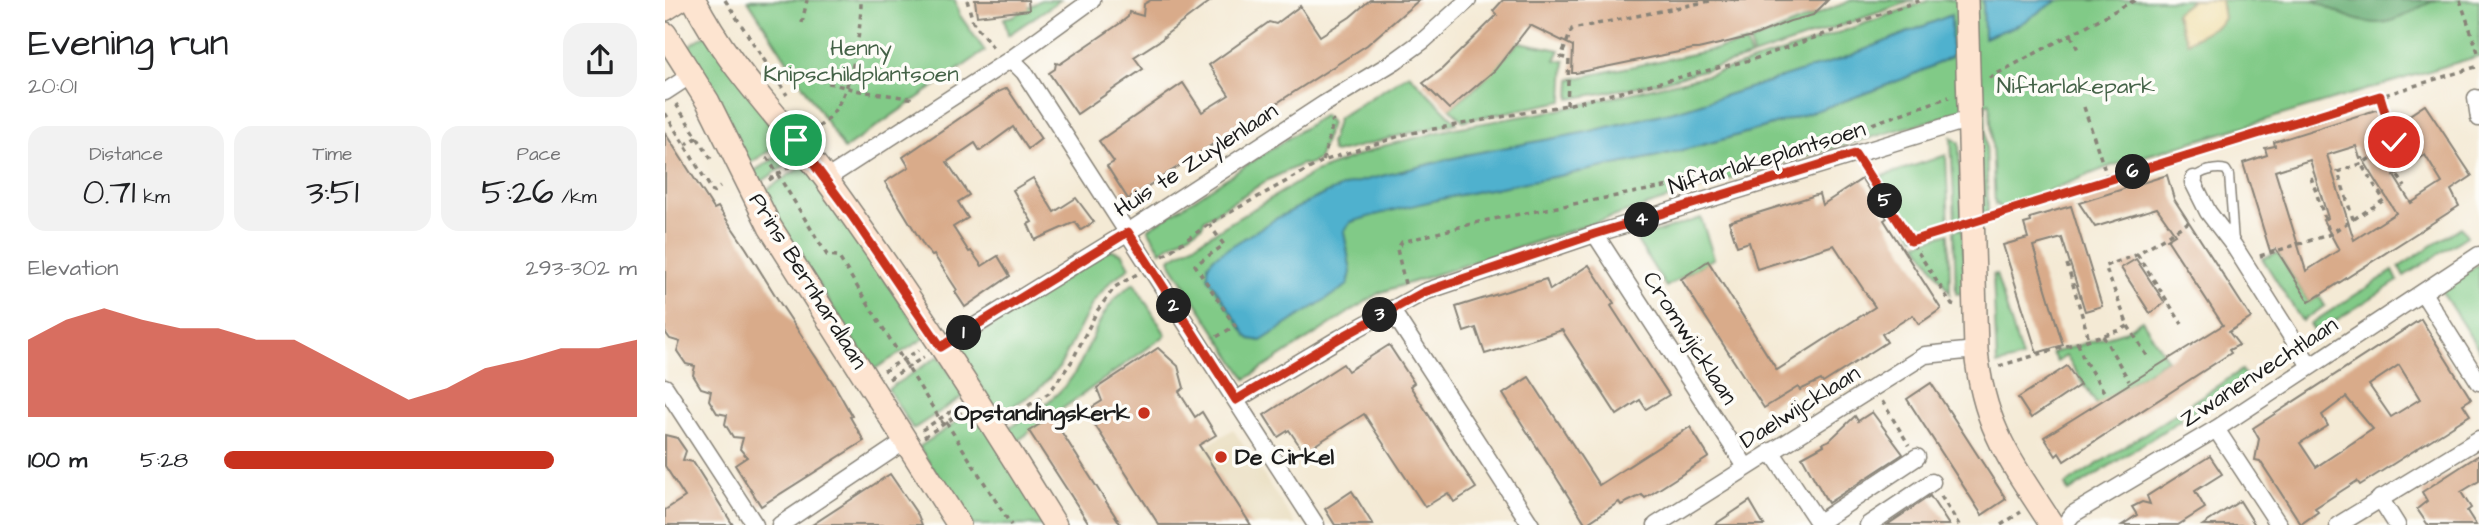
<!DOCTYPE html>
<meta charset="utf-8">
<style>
body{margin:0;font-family:"Architects Daughter",sans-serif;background:#f2f2f2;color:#202124;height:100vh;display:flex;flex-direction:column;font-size:26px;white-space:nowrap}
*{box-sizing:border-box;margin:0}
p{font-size:23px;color:#757577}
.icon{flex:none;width:38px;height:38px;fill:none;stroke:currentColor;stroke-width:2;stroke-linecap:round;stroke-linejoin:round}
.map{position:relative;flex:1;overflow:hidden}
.side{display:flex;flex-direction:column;background:#fff;width:665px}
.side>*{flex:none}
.pin{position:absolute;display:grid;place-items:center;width:60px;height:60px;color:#fff;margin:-30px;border:4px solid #fff;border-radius:50%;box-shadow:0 2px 7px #0007}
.km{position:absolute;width:35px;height:35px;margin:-18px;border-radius:50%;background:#222;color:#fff;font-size:19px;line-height:35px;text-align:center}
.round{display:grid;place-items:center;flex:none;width:74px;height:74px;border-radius:21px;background:#f2f2f2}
.overview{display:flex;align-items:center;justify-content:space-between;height:119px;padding:0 28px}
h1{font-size:38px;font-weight:600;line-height:52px}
.metrics{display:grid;grid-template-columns:repeat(3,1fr);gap:10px;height:119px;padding:7px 28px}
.metrics div{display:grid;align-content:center;border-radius:18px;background:#f2f2f2;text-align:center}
.metrics b{font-size:35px;font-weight:600}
.metrics small{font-size:19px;font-weight:400}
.metrics p{font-size:19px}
.chart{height:196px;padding:14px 28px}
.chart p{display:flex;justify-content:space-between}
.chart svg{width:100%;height:126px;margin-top:7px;fill:#c8321e;opacity:.7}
ul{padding:0 28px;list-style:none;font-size:23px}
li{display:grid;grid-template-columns:112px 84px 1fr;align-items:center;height:52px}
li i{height:18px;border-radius:9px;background:#c8321e}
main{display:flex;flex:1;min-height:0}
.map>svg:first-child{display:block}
</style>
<main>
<section class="side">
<div class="overview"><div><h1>Evening run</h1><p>20:01</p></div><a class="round"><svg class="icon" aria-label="share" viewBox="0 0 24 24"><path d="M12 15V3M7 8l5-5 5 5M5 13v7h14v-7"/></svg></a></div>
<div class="metrics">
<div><p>Distance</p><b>0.71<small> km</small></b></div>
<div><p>Time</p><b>3:51</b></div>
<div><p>Pace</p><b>5:26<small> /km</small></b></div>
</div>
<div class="chart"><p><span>Elevation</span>293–302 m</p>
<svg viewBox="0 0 160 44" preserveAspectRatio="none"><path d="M0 44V17L10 10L20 6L30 10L40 13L50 13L60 17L70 17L80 24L90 31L100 38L110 34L120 27L130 24L140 20L150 20L160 17V44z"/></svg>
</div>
<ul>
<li><b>100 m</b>5:28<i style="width:80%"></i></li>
</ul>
</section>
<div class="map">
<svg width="1814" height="525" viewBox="0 0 1814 525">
<rect width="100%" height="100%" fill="#fdfcf7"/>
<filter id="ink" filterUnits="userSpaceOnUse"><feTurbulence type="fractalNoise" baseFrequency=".0143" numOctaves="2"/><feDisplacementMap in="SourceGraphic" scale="14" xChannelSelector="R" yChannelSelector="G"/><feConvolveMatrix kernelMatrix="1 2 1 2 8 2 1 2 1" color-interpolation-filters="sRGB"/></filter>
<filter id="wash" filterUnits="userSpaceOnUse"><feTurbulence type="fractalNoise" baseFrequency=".00686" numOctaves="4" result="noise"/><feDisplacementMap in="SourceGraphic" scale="28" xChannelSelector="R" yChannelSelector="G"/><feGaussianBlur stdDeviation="1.57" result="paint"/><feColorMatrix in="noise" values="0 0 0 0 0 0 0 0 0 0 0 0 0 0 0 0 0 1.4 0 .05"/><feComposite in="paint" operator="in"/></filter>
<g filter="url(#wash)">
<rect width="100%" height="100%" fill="#f4ead5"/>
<polygon fill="#e7daba" points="568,429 631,525 508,525 481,485"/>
<g fill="#81ca87" stroke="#4e7352" stroke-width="2">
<polygon points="83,0 290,0 294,14 320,51 179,149"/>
<polygon points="376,0 395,0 343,35 339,18 348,16"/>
<polygon points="1187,0 1250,0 1088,56 1085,42"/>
<polygon points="1265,0 1814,0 1814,56 1443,167 1335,210 1333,204 1330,205 1325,103 1320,105 1323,212 1317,214 1313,107 1082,173 714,293 581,379 507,265 505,259 650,172 718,146 790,128 893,110 1043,75 1134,47"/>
<polygon points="42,34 122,140 80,166 17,50"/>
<polygon points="854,42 895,50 890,60 900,61 898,101 798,121 785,108 815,84"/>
<polygon points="1081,43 1086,57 996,82 905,99 906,79"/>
<polygon points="744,74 792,123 748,132 670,153 667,152 665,144 673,118"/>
<polygon points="659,115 666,123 653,160 641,165 637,164 603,180 539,220 537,226 496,251 483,229"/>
<polygon points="1286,137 1294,143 1297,222 1290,223"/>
<polygon points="128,147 134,157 91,185 84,174"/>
<polygon points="1281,155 1284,226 1249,237 1214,184 1215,177"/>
<polygon points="141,164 260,338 208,370 95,194"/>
<polygon points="1036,218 1049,258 1001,287 971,239"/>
<polygon points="1796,227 1802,236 1739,276 1734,267"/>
<polygon points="1297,228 1301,293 1291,294 1289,231"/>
<polygon points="1284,233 1285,293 1252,243"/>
<polygon points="445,249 458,254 465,267 446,281 428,302 394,368 372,391 332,416 293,347"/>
<polygon points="1613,253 1644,302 1654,296 1660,306 1637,321 1597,258"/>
<polygon points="1814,264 1814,350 1775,289"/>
<polygon points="1728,271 1733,281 1651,333 1645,324"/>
<polygon points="1331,274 1357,358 1332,365 1328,275"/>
<path d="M469 283 501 335 348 444 339 431C364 415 390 401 407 377 430 343 431 307 469 283Z"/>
<polygon points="1477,320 1502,359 1432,405 1401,356 1392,362 1387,353 1458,332"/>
<polygon points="274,356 299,396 248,429 223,389"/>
<polygon points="1577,370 1581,377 1525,414 1520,407"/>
<polygon points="311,409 383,525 303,525 254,447"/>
<polygon points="1513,412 1517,419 1404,492 1400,485"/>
</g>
<path fill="#68ae74" stroke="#426548" stroke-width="2" d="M1648 0H1772C1758 4 1746 13 1732 19 1703 31 1674 13 1648 0Z"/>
<polygon fill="#eeda9e" stroke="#857b5d" stroke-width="2" points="1527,0 1556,0 1559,18 1555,24 1522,42 1510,13"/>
<g fill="#4fb1ce" stroke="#366675" stroke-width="2">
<polygon points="1318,0 1393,0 1355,24 1319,38"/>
<path d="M1286 15 1287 56C1254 74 1220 86 1185 99 1109 126 1030 150 950 165 862 183 773 196 686 222L679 231 686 272 683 285 596 341 585 339 582 336 543 277V264L549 257 610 219 659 194 685 184 805 154 922 132 1017 109 1179 58Z"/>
</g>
<g id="blocks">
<g fill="#d9ab8a" fill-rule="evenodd">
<polygon points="310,0 363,0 364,10 312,16"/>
<polygon points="486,0 547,0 499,36 500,37 469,57 478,69 412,114 384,73 390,69 391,63 395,64 454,24 463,17 464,12 478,16 479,4"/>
<polygon points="705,0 754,0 702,45 463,199 442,166 449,162 434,141 518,83 537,112 564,95 544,65 604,22 611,24 635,6 655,36 685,17"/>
<polygon points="838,0 1163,0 1148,15 1125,21 1088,36 1033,49 1028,49 911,73 907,73 908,46 865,25 830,70 784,109 758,83 776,70 832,15 828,11"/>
<polygon points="342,88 376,139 363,149 348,127 315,151 310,143 282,162 304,195 293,202 303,218 288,227 304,252 306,251 317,266 333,256 345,276 300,307 290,292 292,290 269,255 267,256 259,246 220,182 244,167 238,157 333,92"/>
<path d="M1760 105 1807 176 1786 190 1794 206 1644 302 1611 249 1605 251 1578 163 1602 155 1600 148 1610 146 1609 142 1717 108 1723 129ZM1691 146 1695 158H1697L1731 213 1689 240 1662 155ZM1760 155 1777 183 1746 203 1729 176ZM1645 160 1663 218 1658 220 1674 250 1641 271 1610 171Z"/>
<polygon points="0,133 49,209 53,207 81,248 115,303 170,386 187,416 185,417 199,441 96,506 70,465 82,457 75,449 78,438 68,437 60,424 62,415 52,413 44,400 46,391 36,388 28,375 30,366 21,364 12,351 15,342 5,339 0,332"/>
<polygon points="1502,175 1509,199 1586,318 1564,332 1574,345 1564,350 1566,353 1399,461 1394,453 1391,456 1379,437 1558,325 1502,239 1510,234 1492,208 1430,227 1414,203"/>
<polygon points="368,178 389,212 411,198 429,222 416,230 410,222 370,240 363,224 367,222 348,190"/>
<polygon points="1197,179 1222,218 1219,220 1276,309 1254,324 1248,315 1217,334 1222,342 1158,383 1156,380 1135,390 1133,387 1099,408 1016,279 1043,261 1112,370 1210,307 1169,245 1092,269 1084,242 1072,246 1064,222 1154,194 1157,205"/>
<polygon points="1406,206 1437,306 1420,311 1397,238 1368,246 1398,345 1372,353 1338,245 1363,238 1359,224 1366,222 1365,218"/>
<polygon points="1471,259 1500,303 1485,313 1456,268"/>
<polygon points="924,265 949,303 946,306 1004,395 981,409 975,400 952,415 897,330 820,354 811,328 799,332 791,307 881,279 885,290"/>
<path d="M1756 319 1806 399 1798 404 1805 415 1695 485 1692 481 1650 508 1653 512 1636 524 1595 461 1590 460 1594 439 1588 428ZM1734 365 1755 399 1726 417 1704 385ZM1681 397 1708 429 1651 467 1635 443 1663 426 1657 415Z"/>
<polygon points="724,345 749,383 745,386 811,488 789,502 783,493 760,507 699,414 639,452 624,430 613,437 599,415 678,364 683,371"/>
<polygon points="493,348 513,366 519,388 514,392 530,417 537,412 551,435 534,445 586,525 494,525 421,411 437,401 432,388"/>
<polygon points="1402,366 1415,385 1366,418 1353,398"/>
<polygon points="864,377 934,485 1025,427 1044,457 980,498 977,495 956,505 954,502 921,524 838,394"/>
<polygon points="1266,383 1341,499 1317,515 1242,399"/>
<polygon points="1207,412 1238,454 1163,503 1137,457 1159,445 1158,443 1165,440 1190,416 1193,421"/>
<polygon points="386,417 394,428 456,525 425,525 388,468 364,431"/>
<polygon points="0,435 12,438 21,451 18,460 28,462 68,525 0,525 0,510 20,497 0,466"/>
<polygon points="1814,455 1814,481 1796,492 1806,508 1802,511 1811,525 1763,525 1752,509 1762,501 1757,492"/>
<polygon points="1545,456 1557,474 1530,491 1540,508 1513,525 1457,525 1472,515 1467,507 1477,502 1485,504 1482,496"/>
<polygon points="225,474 253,515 257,525 147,525"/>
<polygon points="687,491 708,525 670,525 660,509"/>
<polygon points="1265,496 1284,525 1222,525"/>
<polygon points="1085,501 1099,525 1049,525"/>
<polygon points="1575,501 1590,525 1538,525"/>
</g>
</g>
</g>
<g filter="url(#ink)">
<use href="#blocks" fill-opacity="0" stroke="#888378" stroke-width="2"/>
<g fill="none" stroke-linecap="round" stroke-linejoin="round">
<defs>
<path id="lane" d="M1529 179C1535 171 1552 167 1561 170L1564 175 1569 242"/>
<g id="street">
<polyline points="346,59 359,72 651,525"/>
<polyline points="0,92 26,75"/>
<polyline points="1811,98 1814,118"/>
<polyline points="161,179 346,59 427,0"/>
<polyline points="1529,179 1528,182 1543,212 1569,246 1645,366"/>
<polyline points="930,234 1081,467"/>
<polyline points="1758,293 1814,382"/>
<polyline points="726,309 866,525"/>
<polyline points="276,347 463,232 659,104 730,61 759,40 803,0"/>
<polyline points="0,387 90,525"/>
<polyline points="571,400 675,338 759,292 930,234 1305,119"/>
<polyline points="1551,429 1614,525"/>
<polyline points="1106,451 1155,525"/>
<polyline points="1715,498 1732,525"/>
<polyline points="1153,523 1252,457"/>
<polyline points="115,525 240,441"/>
<polyline points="991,525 1260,355 1311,350"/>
<polyline points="1203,525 1267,482"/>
<polyline points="1399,525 1408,514 1551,429 1814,255"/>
<polyline points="1673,525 1814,439"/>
</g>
<g id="secondary">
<path d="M29 0C64 69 116 118 161 179 242 291 318 408 390 525"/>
<path d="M1301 0 1311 350C1318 427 1347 463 1387 525"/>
<polyline points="0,9 14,0"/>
<polyline points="0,34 43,102 105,227 294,525"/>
</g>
</defs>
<use href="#lane" stroke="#888378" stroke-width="11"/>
<use href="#street" stroke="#888378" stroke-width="19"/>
<use href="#secondary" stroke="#888378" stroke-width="26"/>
<g stroke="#888378" stroke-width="3.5" stroke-dasharray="5 5" stroke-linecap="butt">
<polyline points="60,0 122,95"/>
<polyline points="302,0 308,22 330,50"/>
<polyline points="1069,0 1070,0"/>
<polyline points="1795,0 1814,55"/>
<polyline points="137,23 142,0"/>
<polyline points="1406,35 1414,52"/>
<polyline points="105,68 195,91 251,99"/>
<polyline points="1324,78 1470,0"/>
<polyline points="11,104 46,159"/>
<polyline points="902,105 904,59 896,57 907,29 1050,0"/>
<polyline points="1419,107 1443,180"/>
<polyline points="0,113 48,192 55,187"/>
<path d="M153 127C186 107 196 36 196 0"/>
<polyline points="20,145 33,137"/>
<polyline points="1717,151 1740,187"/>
<polyline points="102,157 162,255 173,256 278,424"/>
<polyline points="658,161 668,123 667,120"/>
<polyline points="1199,168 1287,305 1291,306"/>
<polyline points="1646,177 1665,234"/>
<polyline points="104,180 127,165"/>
<polyline points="1328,215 1814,66"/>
<polyline points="1689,219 1719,200 1696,164"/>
<polyline points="544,224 559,245 530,265 570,326 548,339"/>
<polyline points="1246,241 1287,228"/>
<polyline points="1472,254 1517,324"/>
<polyline points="498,256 544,224 658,161 741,134 902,105 1089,59 1256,0"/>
<polyline points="1595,256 1663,235 1688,219 1673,172 1698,163 1729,142 1715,96"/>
<polyline points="1402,264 1424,339"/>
<polyline points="740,284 732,249 737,242 818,221 1015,184 1124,153 1284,97"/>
<polyline points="1463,326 1483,357"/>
<polyline points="1438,336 1464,381"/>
<polyline points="1413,343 1418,358 1441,395"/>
<polyline points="1334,366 1456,330 1463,326 1440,266 1469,256 1529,219"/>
<polyline points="219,371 254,350"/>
<polyline points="224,379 259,357"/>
<polyline points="1217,401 1244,445"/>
<polyline points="346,416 384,393 407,361 432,311 450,287 472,274"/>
<polyline points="281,422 346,525"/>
<polyline points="257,430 292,408"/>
<polyline points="259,437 297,412"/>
<polyline points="1276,496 1294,525"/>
<polyline points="1336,525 1356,512"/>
</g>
<use href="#lane" stroke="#fff" stroke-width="8"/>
<use href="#street" stroke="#fff" stroke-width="16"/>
<use href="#secondary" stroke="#fde4d0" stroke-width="23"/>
</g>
</g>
<g fill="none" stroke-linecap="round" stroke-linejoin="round" filter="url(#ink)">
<defs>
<polyline id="route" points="131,140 187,216 276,347 463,232 571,400 675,338 759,292 930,234 1190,154 1246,241 1715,96 1729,142"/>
</defs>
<use href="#route" stroke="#fff" stroke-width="14"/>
<use href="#route" stroke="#c8321e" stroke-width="9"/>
</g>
<g fill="#c8321e" stroke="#fdfcf7" stroke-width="2.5">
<circle cx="479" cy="413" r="7"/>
<circle cx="556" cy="457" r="7"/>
</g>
<g text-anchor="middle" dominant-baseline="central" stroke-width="7" stroke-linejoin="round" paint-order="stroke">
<g font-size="23" fill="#446247" stroke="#fdfcf7">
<text x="196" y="48">Henny<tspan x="196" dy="26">Knipschildplantsoen</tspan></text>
<text x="1411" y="86">Niftarlakepark</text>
</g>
<g font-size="23" fill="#1c1c1c" stroke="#fdfcf7">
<text transform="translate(1102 158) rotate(-17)">Niftarlakeplantsoen</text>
<text transform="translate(531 160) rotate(-33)">Huis te Zuylenlaan</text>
<text transform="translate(143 281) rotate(58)">Prins Bernhardlaan</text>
<text transform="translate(1025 338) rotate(57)">Cromwijcklaan</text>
<text transform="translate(1594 372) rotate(-33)">Zwanenvechtlaan</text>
<text transform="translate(1135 407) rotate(-32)">Daelwijcklaan</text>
</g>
<g font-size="23" font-weight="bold" fill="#1c1c1c" stroke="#fdfcf7" text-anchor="end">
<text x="465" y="413">Opstandingskerk</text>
<text x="570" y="457" text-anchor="start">De Cirkel</text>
</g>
</g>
</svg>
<div class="pin" style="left:131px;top:140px;background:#1e9e55"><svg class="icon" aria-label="arrive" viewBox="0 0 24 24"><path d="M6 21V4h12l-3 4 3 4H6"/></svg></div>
<div class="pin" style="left:1729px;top:142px;background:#d93025"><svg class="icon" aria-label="check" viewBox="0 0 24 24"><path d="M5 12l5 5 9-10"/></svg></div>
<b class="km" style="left:299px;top:333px">1</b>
<b class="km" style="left:509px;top:306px">2</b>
<b class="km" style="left:715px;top:315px">3</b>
<b class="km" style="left:977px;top:220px">4</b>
<b class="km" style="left:1220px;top:201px">5</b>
<b class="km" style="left:1468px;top:172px">6</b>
</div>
</main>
